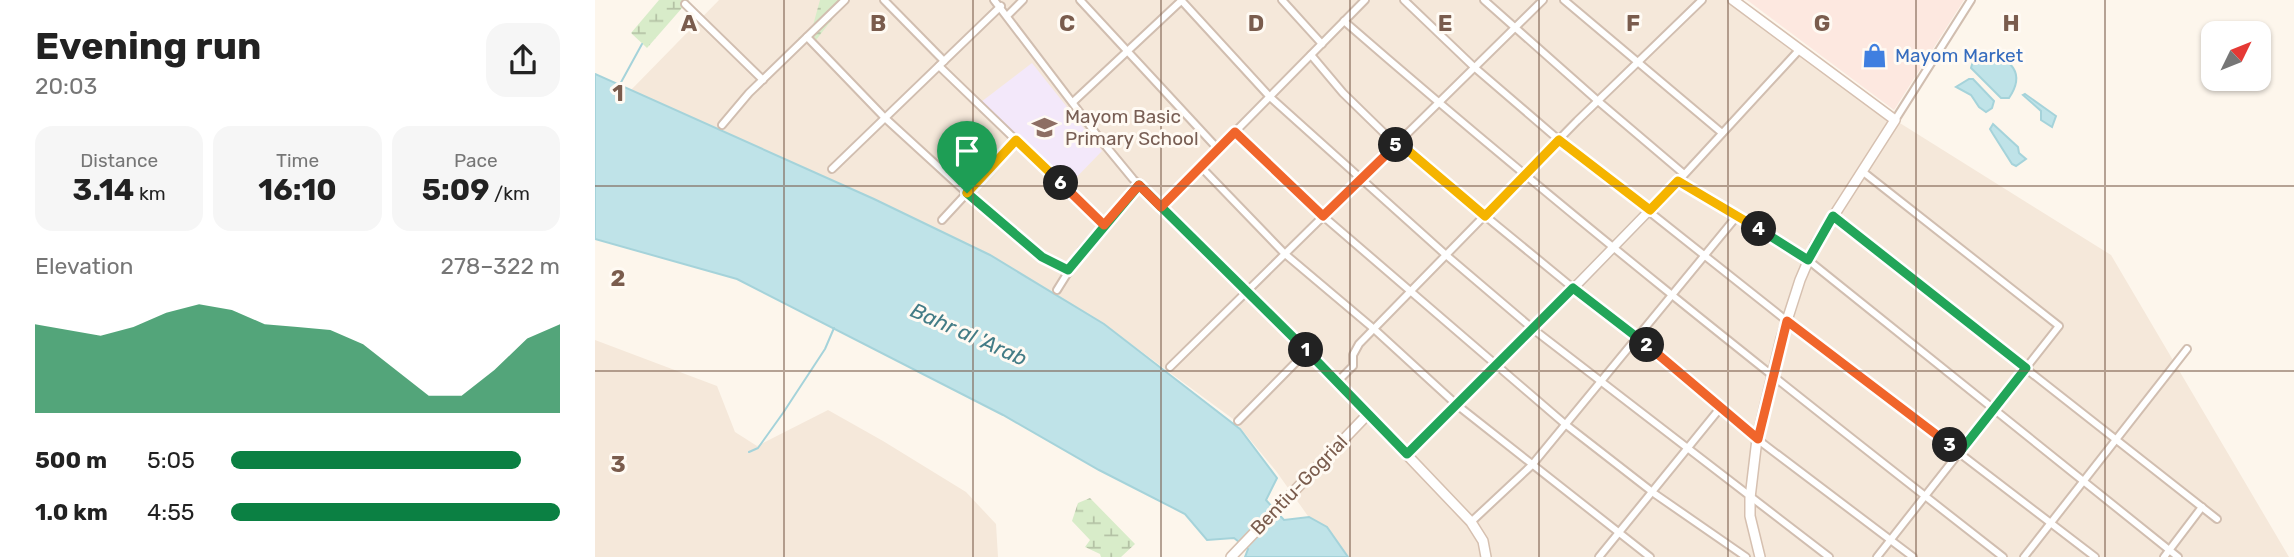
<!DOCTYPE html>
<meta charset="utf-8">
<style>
body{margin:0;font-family:Rubik,sans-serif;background:#f6f6f6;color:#222;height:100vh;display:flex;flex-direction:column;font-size:26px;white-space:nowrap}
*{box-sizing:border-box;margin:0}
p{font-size:23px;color:#767676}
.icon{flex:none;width:38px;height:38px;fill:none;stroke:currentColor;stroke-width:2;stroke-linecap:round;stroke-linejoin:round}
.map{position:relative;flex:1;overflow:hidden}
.panel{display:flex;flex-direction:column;background:#fff;width:595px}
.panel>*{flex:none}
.needle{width:46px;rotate:47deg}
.controls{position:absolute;left:1606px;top:21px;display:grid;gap:14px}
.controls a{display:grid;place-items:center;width:70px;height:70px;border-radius:14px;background:#fff;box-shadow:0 2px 5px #0004;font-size:35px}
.pin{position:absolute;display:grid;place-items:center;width:60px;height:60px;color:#fff;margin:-72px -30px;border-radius:50% 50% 50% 0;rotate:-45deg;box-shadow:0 0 7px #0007}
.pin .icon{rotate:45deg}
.km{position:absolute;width:35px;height:35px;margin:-18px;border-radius:50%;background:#222;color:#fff;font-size:19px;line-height:35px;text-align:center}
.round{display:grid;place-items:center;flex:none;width:74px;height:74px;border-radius:21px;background:#f6f6f6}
.summary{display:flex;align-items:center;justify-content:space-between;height:119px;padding:0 35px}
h1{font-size:38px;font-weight:700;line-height:52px}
.metrics{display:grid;grid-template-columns:repeat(3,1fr);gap:10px;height:119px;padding:7px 35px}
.metrics div{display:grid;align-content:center;border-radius:18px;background:#f6f6f6;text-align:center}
.metrics b{font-size:30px;font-weight:700}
.metrics small{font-size:19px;font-weight:400}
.metrics p{font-size:19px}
.chart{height:196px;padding:14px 35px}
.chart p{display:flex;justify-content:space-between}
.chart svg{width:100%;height:126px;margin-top:7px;fill:#0b8043;opacity:.7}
ul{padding:0 35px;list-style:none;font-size:23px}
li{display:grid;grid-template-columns:112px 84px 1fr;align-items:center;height:52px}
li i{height:18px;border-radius:9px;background:#0b8043}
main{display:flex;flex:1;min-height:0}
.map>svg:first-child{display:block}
</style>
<main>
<section class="panel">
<div class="summary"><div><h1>Evening run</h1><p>20:03</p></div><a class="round"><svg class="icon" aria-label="share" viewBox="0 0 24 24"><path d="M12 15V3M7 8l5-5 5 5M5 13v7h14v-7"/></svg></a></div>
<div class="metrics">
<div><p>Distance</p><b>3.14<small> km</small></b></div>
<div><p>Time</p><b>16:10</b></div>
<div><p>Pace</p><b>5:09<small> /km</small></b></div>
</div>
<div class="chart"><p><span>Elevation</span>278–322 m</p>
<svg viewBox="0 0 160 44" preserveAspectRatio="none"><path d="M0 44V13L10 15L20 17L30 14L40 9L50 6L60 8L70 13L80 14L90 15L100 20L110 29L120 38L130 38L140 29L150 18L160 13V44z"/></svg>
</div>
<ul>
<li><b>500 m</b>5:05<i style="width:88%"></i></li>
<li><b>1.0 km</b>4:55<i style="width:100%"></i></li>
</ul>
</section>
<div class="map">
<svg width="1699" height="557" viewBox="0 0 1699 557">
<defs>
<pattern id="wetland-marsh" width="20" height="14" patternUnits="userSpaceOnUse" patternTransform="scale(1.75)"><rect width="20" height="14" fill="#d8ecc9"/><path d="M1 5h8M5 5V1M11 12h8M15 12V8" fill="none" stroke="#b4c2a5"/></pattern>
</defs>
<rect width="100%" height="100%" fill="#fdf6ec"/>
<g fill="#f5e8da">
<polygon points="124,0 1137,0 1300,120 1516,255 1694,557 742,557 681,471 638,419 509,324 395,255 279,199 36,90"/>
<polygon points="0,340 122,386 140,432 162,446 233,410 288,441 371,492 401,524 403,557 0,557"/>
</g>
<polygon fill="#fde8e0" points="1152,0 1369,0 1299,110"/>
<polygon fill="#f3e8fa" points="437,63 507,151 473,186 386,102"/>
<g fill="url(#wetland-marsh)">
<polygon points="64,0 94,0 52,48 36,33"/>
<polygon points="225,0 252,0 218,44 203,38 217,29"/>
<polygon points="495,498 540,544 526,557 506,557 505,554 490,547 495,540 477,521 483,503"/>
</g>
<g fill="#bfe3e8" stroke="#a5d3da" stroke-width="2">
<path d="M1391 54C1416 58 1431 73 1414 98H1406L1376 68C1378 59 1382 56 1391 54Z"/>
<polygon points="0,74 279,199 395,255 509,324 645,429 682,478 671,500 689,520 714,517 732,527 753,557 650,557 653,549 639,538 612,540 590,514 504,470 408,415 142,279 0,239"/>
<polygon points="1374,79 1378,79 1399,101 1397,108 1391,112 1384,107 1376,95 1361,87"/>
<polygon points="1430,94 1461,116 1457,127 1446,120 1446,111 1428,95"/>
<polygon points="1398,124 1423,147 1424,153 1431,159 1421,166 1417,164 1398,134 1395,129"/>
</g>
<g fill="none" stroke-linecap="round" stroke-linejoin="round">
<g stroke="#a5d3da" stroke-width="2">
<polyline points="24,86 47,44"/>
<polyline points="154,452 163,448 188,413 230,349 239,328"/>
</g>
<defs>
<g id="minor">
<polyline points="289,0 349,61"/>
<polyline points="399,0 505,139 538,179 566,207"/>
<polyline points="485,0 623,149"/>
<polyline points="586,0 675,97 851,255 938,329 1234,557"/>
<polyline points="687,0 727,44"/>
<polyline points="770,0 566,207 653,291 773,414"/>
<polyline points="809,0 879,67 964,140 1192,321 1500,557"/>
<polyline points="889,0 1003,101 1089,174"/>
<polyline points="969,0 1127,133"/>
<polyline points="90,4 168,80"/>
<polyline points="413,15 428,0"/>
<path d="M749 21C963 207 1185 383 1408 557"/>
<polyline points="212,37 290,118 372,193 447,257 473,270"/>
<polyline points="716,55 748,93 789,133 978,288 1080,367 1162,439 1318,557"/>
<polyline points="344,66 509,225"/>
<polyline points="478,102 587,0"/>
<polyline points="1300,120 1376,0"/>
<polyline points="127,125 154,93 250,0"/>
<polyline points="640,132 728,216 970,424 1060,494 1151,557"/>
<polyline points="606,167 690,254 779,329 862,405 1055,557"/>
<polyline points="237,169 406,6"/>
<polyline points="1267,171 1464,326 1282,557"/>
<polyline points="1087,177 1205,49"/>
<polyline points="1238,217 1622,519"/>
<polyline points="347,220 421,140"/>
<polyline points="1213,260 1583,557"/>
<polyline points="462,290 487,250 544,185"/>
<polyline points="575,367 948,0"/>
<polyline points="742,382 758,366 758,355 764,344 982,121 1107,0"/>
<polyline points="643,421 712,351"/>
<polyline points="876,522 937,465 1142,216"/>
<polyline points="1004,557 1126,407"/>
<polyline points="1429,557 1592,349"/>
<polyline points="1569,557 1607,507"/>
</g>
<polyline id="tertiary" points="812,454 930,338 1083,181 1213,260"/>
<g id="secondary">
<polyline points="1138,0 1300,120 1220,245 1205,280 1186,339 1162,439 1155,498 1155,516 1165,557"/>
<polyline points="636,557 773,414 876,522 888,541 891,557"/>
</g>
</defs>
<use href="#minor" stroke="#d1beb0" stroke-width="10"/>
<use href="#tertiary" stroke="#d1beb0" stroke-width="11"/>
<use href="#secondary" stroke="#d6c0b0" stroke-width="12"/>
<use href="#minor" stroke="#fff" stroke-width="6"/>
<use href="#tertiary" stroke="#fff" stroke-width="8"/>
<use href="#secondary" stroke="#fff" stroke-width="9"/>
</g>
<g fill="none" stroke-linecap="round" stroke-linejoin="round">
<defs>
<polyline id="split-1" points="372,193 447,257 473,270 544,185 711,350"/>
<polyline id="split-2" points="711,350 812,454 978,288 1052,345"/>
<polyline id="split-3" points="1052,345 1163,439 1192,321 1355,445"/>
<polyline id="split-4" points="1164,229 1213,260 1238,216 1431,368 1364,453 1355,445"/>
<polyline id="split-5" points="801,145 803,142 890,216 964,140 1055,210 1083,181 1164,229"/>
<polyline id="split-6" points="466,183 509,225 544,185 566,207 640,132 728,216 801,145"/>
<polyline id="split-7" points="372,193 421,140 466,183"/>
</defs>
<use href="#split-1" stroke="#fff" stroke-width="14"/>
<use href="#split-2" stroke="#fff" stroke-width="14"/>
<use href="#split-3" stroke="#fff" stroke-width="14"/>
<use href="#split-4" stroke="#fff" stroke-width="14"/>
<use href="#split-5" stroke="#fff" stroke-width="14"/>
<use href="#split-6" stroke="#fff" stroke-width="14"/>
<use href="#split-7" stroke="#fff" stroke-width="14"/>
<use href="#split-1" stroke="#22a559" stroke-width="9"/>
<use href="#split-2" stroke="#22a559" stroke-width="9"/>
<use href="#split-3" stroke="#f0652b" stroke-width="9"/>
<use href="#split-4" stroke="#22a559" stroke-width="9"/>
<use href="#split-5" stroke="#f5b400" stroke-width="9"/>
<use href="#split-6" stroke="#f0652b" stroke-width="9"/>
<use href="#split-7" stroke="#f5b400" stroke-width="9"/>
</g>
<path fill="none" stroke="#7a5c4d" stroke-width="2" stroke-opacity="0.55" d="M189 0V557M378 0V557M566 0V557M755 0V557M944 0V557M1133 0V557M1321 0V557M1510 0V557M0 186H1699M0 371H1699"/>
<defs>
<symbol id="shop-bare" viewBox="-9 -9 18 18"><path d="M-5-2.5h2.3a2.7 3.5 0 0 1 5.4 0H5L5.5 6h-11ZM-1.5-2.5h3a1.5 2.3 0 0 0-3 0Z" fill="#3f7fe0" stroke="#fffaf3" stroke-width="2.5" paint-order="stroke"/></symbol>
<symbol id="school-bare" viewBox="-9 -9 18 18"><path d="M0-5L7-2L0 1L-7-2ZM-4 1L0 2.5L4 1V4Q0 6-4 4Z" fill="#8d6e63" stroke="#fffaf3" stroke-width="2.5" paint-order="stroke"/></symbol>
</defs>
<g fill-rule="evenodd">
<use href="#shop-bare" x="1262" y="38" width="35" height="35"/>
<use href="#school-bare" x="432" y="110" width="35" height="35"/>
</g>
<g text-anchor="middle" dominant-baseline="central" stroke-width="6" stroke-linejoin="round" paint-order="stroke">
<g font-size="19" fill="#366cbe" stroke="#fffaf3" text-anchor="start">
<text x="1300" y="55">Mayom Market</text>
</g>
<g font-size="19" fill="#785e54" stroke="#fffaf3" text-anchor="start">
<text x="470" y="116">Mayom Basic<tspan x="470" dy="22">Primary School</tspan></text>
</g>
<g font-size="19" fill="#7a5c4d" stroke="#fffaf3">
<text transform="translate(704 485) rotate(-46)">Bentiu-Gogrial</text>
</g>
<g font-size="21" font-style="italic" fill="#437c86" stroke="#fffaf3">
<text transform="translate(374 334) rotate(24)">Bahr al 'Arab</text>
</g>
</g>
<g font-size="23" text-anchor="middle" font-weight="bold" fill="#7a5c4d" stroke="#fffaf3" stroke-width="6" stroke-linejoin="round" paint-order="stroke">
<text x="94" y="31">A</text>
<text x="283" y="31">B</text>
<text x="472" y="31">C</text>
<text x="661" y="31">D</text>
<text x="850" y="31">E</text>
<text x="1038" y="31">F</text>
<text x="1227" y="31">G</text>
<text x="1416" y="31">H</text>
<text x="23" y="101">1</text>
<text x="23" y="286">2</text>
<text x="23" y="472">3</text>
</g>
</svg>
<div class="controls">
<a><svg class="needle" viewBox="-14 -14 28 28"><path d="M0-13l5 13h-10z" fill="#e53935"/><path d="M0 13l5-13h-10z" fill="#767676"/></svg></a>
</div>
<div class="pin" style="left:372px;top:193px;background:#1e9e55"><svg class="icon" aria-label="arrive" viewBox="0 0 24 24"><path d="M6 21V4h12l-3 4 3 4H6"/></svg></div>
<b class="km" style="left:711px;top:350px">1</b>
<b class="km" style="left:1052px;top:345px">2</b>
<b class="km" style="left:1355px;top:445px">3</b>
<b class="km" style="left:1164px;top:229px">4</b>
<b class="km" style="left:801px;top:145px">5</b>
<b class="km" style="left:466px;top:183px">6</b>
</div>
</main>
